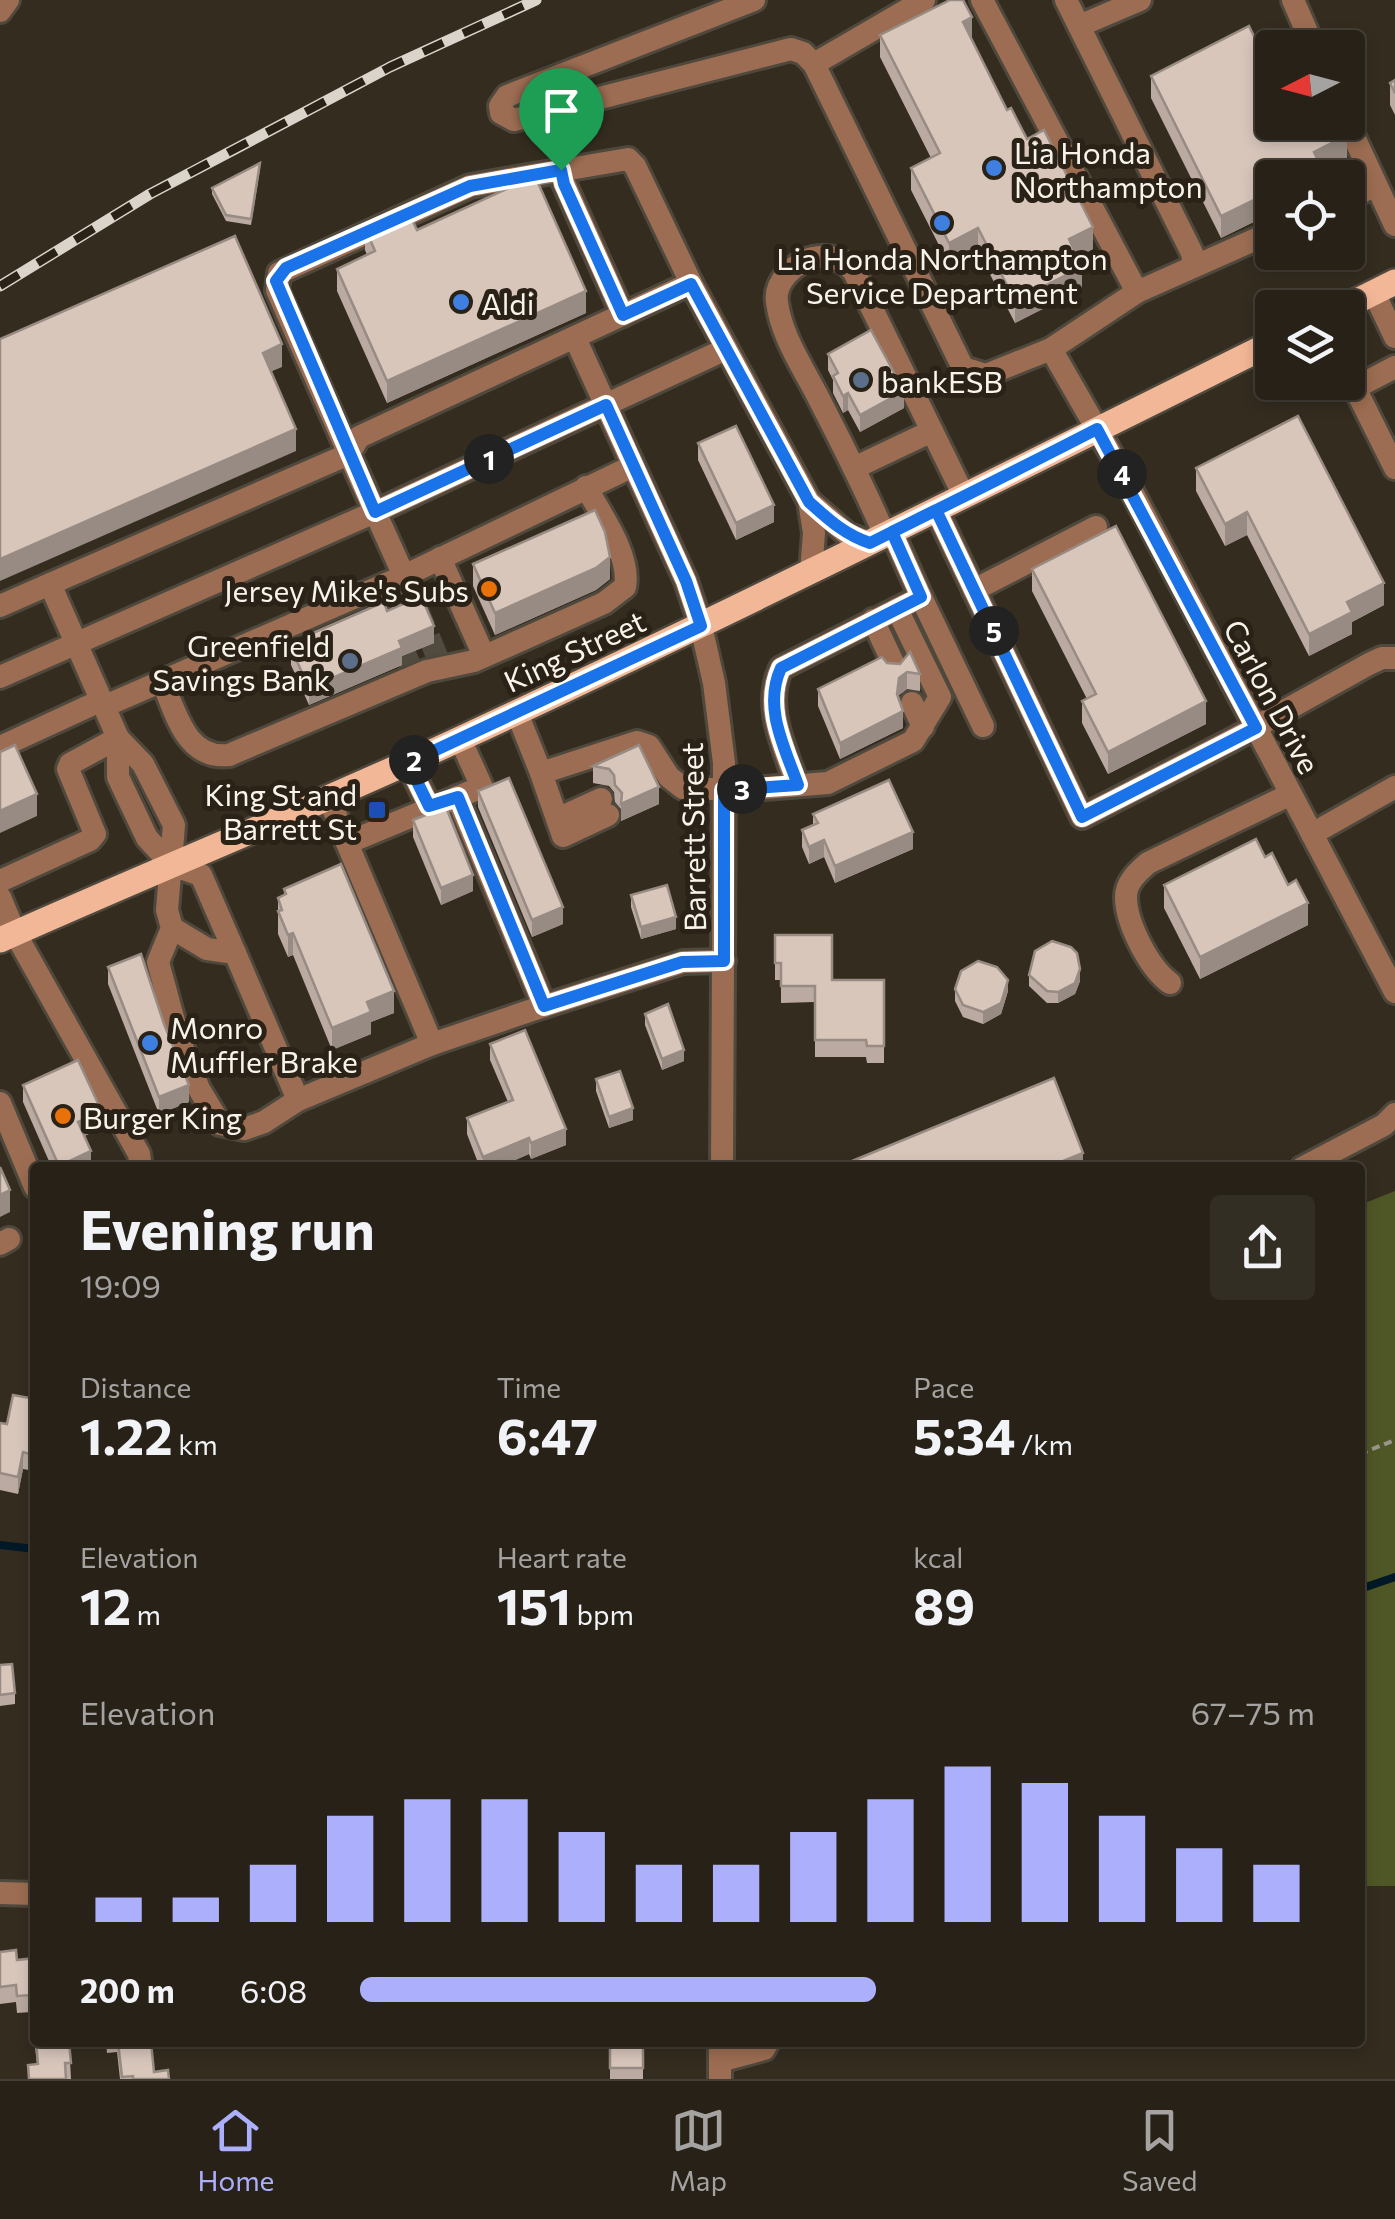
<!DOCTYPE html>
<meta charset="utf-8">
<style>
body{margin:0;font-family:Commissioner,sans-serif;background:#332e24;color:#f1f3f6;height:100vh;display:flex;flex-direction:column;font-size:38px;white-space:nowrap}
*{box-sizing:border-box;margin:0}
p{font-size:32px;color:#a4a3a1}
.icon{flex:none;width:55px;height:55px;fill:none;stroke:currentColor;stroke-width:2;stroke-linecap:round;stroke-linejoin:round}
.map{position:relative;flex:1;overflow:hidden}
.drawer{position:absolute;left:30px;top:1162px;width:1335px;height:885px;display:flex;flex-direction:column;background:#272117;border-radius:10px;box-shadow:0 5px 15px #0003,0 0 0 2px #433e36}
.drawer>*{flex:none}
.needle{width:65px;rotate:264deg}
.fabs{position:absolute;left:1255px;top:30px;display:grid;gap:20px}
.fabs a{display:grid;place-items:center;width:110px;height:110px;border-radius:10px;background:#272117;box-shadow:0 5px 15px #0003,0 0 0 2px #433e36;font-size:50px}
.pin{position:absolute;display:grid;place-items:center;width:85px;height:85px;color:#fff;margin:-102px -42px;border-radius:50% 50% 50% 0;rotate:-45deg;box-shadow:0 0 10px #0007}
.pin .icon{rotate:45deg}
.km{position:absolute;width:50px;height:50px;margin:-25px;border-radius:50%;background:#222;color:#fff;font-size:28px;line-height:50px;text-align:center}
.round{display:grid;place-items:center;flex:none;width:105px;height:105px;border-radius:10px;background:#332e24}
.summary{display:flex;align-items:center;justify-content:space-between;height:170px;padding:0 50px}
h1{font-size:55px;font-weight:700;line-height:75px}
.figures{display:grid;grid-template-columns:repeat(3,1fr);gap:15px;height:170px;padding:10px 50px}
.figures div{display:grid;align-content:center}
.figures b{font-size:50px;font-weight:700}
.figures small{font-size:28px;font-weight:400}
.figures p{font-size:28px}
.chart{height:280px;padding:20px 50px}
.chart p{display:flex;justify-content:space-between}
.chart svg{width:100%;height:180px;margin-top:10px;stroke:#acaffb;stroke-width:6}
ul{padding:0 50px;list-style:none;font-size:32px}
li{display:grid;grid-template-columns:160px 120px 1fr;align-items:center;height:75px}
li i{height:25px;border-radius:12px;background:#acaffb}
.tabs{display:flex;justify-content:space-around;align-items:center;height:140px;border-top:2px solid #433e36;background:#272117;font-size:28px;color:#a4a3a1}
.tabs a{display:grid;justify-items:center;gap:5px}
.tabs .current{color:#acaffb}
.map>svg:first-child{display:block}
</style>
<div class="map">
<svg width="1395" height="2079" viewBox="0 0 1395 2079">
<rect width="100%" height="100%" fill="#342c1f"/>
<polygon fill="#505726" points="1395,1191 1395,1886 1360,1886 1360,1205"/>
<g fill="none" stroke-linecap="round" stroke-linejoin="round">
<g stroke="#011926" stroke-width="8">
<polyline points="0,1545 35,1549"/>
<polyline points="1360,1589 1395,1577"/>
</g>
<g stroke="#514a3e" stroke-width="22" stroke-dasharray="22 11" stroke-linecap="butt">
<polyline points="404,576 441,666"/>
<polyline points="378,589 415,677"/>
</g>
<defs>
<g id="minor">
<polyline points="754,0 507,96 500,106 501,113 514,120 791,49 803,53 814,64"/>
<polyline points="924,0 814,64 963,368 986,375 1051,349 1137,292 982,0"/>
<polyline points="1066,0 1079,26 1140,0"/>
<polyline points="1293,0 1314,48"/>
<polyline points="0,11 8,0"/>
<polyline points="1079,26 1192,253 1194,266"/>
<polyline points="1347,122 1395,225"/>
<polyline points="561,169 564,183 623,315"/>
<polyline points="1348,198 1375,186"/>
<polyline points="1137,292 1272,232"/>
<polyline points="1374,293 1395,337"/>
<polyline points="575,338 686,581 701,626 714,683 724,763 722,1168"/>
<polyline points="1051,349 1125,478 1395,992"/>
<polyline points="1395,367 1355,388 1395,468"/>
<polyline points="349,454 277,290 279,273 470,186 628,159 635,166 691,283 809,501 814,533 811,572"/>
<polyline points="349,454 359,437 691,283"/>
<polyline points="854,468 932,431"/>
<polyline points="809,501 847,534 870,543"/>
<polyline points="936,510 1082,817 1232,740 1369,664 1382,658 1395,658"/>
<path d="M885 536C865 488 841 442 817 395 802 366 781 335 777 302 774 282 794 263 813 258 830 254 843 259 854 272L964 496"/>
<polyline points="440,558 484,656"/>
<polyline points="404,576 633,466"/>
<polyline points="50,584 349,454 404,576 105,706"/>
<polyline points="974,590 1096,527"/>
<polyline points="921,597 983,726"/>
<polyline points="0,606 50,584 118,738 143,764 174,825 167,910 172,928 158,962 178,1036 199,1089 220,1124 244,1129 264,1122 298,1100 432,1044 544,1006 683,962 724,961"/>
<polyline points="873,620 895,667"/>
<polyline points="0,677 375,512 726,349"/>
<path d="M162 681C176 713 186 760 229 755L427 671 474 661 604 603 625 587C631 555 601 515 586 487"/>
<polyline points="912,703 923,727"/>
<polyline points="517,713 541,773"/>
<polyline points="118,738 118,777 147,838 172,865 201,875 235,953 207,949 172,928"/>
<polyline points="0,747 102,700"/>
<polyline points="408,763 429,806"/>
<path d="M797 785C784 746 763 707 781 668L921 597 892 532"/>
<polyline points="457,797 544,1006"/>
<polyline points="329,798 347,843 482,787 460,739"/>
<polyline points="608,815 563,836 541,773 637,742 649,746 669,777 683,788 741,790 828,783 913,741 940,697 897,609"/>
<polyline points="557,819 601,799"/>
<polyline points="1312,834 1395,787"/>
<polyline points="347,843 432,1044"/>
<polyline points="0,881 90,840 95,834 68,769 70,764 118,738"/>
<polyline points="0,897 15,933 139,1154 141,1168"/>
<polyline points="235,953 298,1100"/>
<path d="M1170 983C1149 968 1126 923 1126 897 1126 882 1138 872 1148 863L1291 794"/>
<polyline points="0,1103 35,1187"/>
<polyline points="1302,1168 1384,1125 1395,1114"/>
<polyline points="0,1244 9,1239"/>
<polyline points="0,1893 35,1894"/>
<polyline points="720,2061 764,2049 768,2042"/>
<polyline points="720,2079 720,2042"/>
</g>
<g id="major">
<polyline points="1343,308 1395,282"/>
<path d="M0 940C154 871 311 808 464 737 736 611 1004 476 1272 343"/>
</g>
</defs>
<use href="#minor" stroke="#4f483c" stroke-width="28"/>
<use href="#major" stroke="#4f483c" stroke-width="30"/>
<polyline stroke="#9b958b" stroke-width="4" stroke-dasharray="8 5" stroke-linecap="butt" points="1360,1454 1395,1440"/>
<use href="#minor" stroke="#9c6d52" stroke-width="22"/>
<use href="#major" stroke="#f2b796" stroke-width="25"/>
<defs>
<polyline id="rail" points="0,286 150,194 390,67 536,0"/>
</defs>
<use href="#rail" stroke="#dad4cb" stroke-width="11"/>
<use href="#rail" stroke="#2a2216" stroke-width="8" stroke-dasharray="22" stroke-linecap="butt"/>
</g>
<g fill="#baaaa1">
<polygon points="880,35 972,40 1007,110 1027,139 1093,249 1078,257 1082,289 1015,323 978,251 949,265 911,190 911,168 931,158 880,57"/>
<polygon points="1151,76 1272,122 1347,158 1321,171 1321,178 1272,178 1272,213 1221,238 1151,98"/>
<polygon points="1395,80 1395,115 1390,105 1390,83"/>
<polygon points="260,169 251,225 226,221 212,194 212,188"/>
<polygon points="365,228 417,230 586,313 387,403 337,291 337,269 367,255 365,250"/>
<polygon points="828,354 904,408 860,432 848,410 843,413 833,393 833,380 828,370"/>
<polygon points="698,443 774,522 736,540 698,460"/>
<polygon points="1196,468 1384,605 1352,622 1352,634 1309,656 1247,535 1225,546 1196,491"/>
<polygon points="473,564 610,579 596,590 495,635 473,586"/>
<polygon points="1032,569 1206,724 1108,774 1082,723 1082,701 1087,699 1032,591"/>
<polygon points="387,611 434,643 402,656 402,665 309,705 291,665 291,648 313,639 313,633"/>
<polygon points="887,663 920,674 920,691 907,689 899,695 903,728 840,759 818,706 818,689"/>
<polygon points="639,745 659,804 621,821 621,809 615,802 614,792 609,786 593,783 593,766"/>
<polygon points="478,791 563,924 532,937 478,807"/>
<polygon points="813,814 913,849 835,883 824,857 809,864 802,847 802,830 813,825"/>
<polygon points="413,820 473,891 441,905 413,837"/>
<polygon points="1265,857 1308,925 1200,979 1164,908 1164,885"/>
<polygon points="284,889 394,1013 371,1022 371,1034 332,1050 293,955 288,957 278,934 278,898 284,895"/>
<polygon points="631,895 676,929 641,939 631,907"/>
<polygon points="775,935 832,980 884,980 884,1063 867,1063 866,1057 815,1057 815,1002 781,1003 781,980 775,980"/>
<polygon points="108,967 164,1024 189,1102 159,1114 108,984"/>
<polygon points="1029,975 1080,981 1075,994 1058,1003 1047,1003 1029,986"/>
<polygon points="955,989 1008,991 1001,1014 983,1024 963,1017 955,1001"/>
<polygon points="645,1014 684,1061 662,1070 645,1025"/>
<polygon points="490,1044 566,1145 531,1159 529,1154 497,1168 480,1168 467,1134 467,1118 508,1102 490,1060"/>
<polygon points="596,1079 633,1120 609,1128 596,1091"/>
<polygon points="23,1085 102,1128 84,1136 91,1168 52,1168 23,1102"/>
<polygon points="35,1399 34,1471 23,1469 18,1494 0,1490 0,1423 7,1424"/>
<polygon points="0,1665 15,1693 15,1704 0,1706"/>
<polygon points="0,1952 17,1960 35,1958 35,2042 69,2042 71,2079 28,2079 28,2065 37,2064 31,2012 17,2013 16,2002 0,2004"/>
<polygon points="106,2042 151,2042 154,2072 169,2079 120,2079 117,2052 107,2053"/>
<rect x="610" y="2042" width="33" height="37"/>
</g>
<g fill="#978b83">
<polygon points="972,17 972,40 963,22"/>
<polygon points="1347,135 1347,158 1321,171 1321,178 1299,178 1314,152"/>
<polygon points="1272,191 1272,213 1221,238 1221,216"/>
<polygon points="1093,227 1093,249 1069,261 1069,239"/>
<polygon points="978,228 978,251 949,265 949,243"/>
<polygon points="1082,267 1082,289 1015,323 1015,301"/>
<polygon points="586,291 586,313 387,403 387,381"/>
<polygon points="282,344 282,367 263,375 263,353"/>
<polygon points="904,391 904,408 860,432 860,415"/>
<polygon points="848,393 848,410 843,413 843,396"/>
<polygon points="296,429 296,451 0,581 0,559"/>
<polygon points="774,505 774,522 736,540 736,523"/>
<polygon points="1247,512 1247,535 1225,546 1225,524"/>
<polygon points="610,557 610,579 596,590 495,635 495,613"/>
<polygon points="1384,583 1384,605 1352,622 1352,634 1309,656 1309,634 1347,602"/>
<polygon points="434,626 434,643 402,656 402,665 309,705 309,688 399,641"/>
<polygon points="907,672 907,689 899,695 897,711 897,694 899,678"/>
<polygon points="1206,701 1206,724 1108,774 1108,752"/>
<polygon points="903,711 903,728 840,759 840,743"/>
<polygon points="659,787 659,804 621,821 621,804"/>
<polygon points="37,794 37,816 0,833 0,811"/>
<polygon points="913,832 913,849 835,883 835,866"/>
<polygon points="824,840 824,857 809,864 809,847"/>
<polygon points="473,875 473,891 441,905 441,888"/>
<polygon points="1308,903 1308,925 1200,979 1200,957"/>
<polygon points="563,907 563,924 532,937 532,920"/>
<polygon points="676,917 676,929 641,939 641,927"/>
<polygon points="293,933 293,955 288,957 288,935"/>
<polygon points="1080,969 1080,981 1075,994 1058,1003 1058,992"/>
<polygon points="1008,980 1008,991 1001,1014 983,1024 983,1012"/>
<polygon points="394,991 394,1013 371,1022 371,1034 332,1050 332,1028 367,1002"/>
<polygon points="684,1050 684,1061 662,1070 662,1059"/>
<polygon points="189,1085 189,1102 159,1114 159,1097"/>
<polygon points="633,1108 633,1120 609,1128 609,1117"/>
<polygon points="102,1112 102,1128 78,1139 78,1122"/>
<polygon points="566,1129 566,1145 531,1159 531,1143"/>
<polygon points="529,1138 529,1154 497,1168 483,1168 483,1157"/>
<polygon points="91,1151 91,1168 59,1168 59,1166"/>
<polygon points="1083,1153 1083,1168 1046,1168"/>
<polygon points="10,1190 10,1212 0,1217 0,1195"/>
<polygon points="23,1452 23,1469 18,1494 18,1477"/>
</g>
<g fill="#d8c6bb" stroke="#978b83" stroke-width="2.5">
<polygon points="950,0 963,0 972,17 963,22 1007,110 1011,108 1027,139 1044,130 1093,227 1069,239 1082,267 1015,301 978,228 949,243 911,168 940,153 880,35"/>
<polygon points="1249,26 1272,73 1272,122 1342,122 1347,135 1314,152 1321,167 1299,178 1272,178 1272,191 1221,216 1151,76"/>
<polygon points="1395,80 1395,93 1390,83"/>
<polygon points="260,163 251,219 226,215 212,188"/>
<polygon points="535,176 586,291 387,381 337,269 375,251 365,228 407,209 417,230"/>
<polygon points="235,236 282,344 263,353 296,429 0,559 0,339"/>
<polygon points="871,330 904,391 860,415 848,393 843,396 833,376 838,373 828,354"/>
<polygon points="1298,416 1384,583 1347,602 1352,612 1309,634 1247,512 1225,524 1196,468"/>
<polygon points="736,426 774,505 736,523 698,443"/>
<polygon points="595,510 605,532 610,557 596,568 495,613 473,564"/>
<polygon points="1116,526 1206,701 1108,752 1082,701 1096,694 1032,569"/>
<polygon points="421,596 434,626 399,641 402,648 309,688 291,648 315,638 313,633 384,602 387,611"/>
<polygon points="910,652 920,674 907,672 899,678 897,694 903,711 840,743 818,689 882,657 887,663 900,664"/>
<polygon points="15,745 37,794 0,811 0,752"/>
<polygon points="639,745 659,787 621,804 622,793 615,785 614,775 609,769 593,766"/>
<polygon points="509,778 563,907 532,920 478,791"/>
<polygon points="889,780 913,832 835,866 824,840 809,847 802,830 818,823 813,814"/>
<polygon points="446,807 473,875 441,888 413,820"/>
<polygon points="1256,839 1265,857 1272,853 1288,885 1296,880 1308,903 1200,957 1164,885"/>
<polygon points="341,864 394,991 367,1002 371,1012 332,1028 293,933 288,935 278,911 282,910 278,898 286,894 284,889"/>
<polygon points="667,885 676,917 641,927 631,895"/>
<polygon points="775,935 832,935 832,980 884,980 884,1046 867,1046 866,1040 815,1040 815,986 781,986 781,963 775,963"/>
<polygon points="1052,941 1071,947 1077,953 1080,969 1075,983 1058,992 1047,991 1029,975 1035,951"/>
<polygon points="141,954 164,1024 189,1085 159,1097 108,967"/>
<polygon points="978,961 997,967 1008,980 1001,1003 983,1012 963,1005 955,989 961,971"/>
<polygon points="668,1004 684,1050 662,1059 645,1014"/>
<polygon points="525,1030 566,1129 531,1143 529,1138 483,1157 467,1118 513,1100 490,1044"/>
<polygon points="78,1060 102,1112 78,1122 91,1151 59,1166 23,1085"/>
<polygon points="620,1071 633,1108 609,1117 596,1079"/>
<polygon points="1054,1078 1083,1153 1046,1168 835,1168"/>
<polygon points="0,1167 10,1190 0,1195"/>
<polygon points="13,1395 35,1399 34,1455 23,1452 18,1477 0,1473 0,1423 7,1424"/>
<polygon points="12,1664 15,1693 0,1695 0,1665"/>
<polygon points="16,1950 17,1960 35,1958 35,2032 31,1995 17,1996 16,1985 0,1987 0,1952"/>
<polygon points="36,2042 69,2042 71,2063 65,2063 66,2079 29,2079 28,2065 38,2064"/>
<polygon points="118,2042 151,2042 154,2072 168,2070 169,2079 133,2079 133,2076 122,2077"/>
<rect x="610" y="2042" width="33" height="26"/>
</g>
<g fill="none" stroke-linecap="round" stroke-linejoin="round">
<defs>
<path id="route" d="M561 170 470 186 286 268 276 281 375 512 606 405 686 581 701 626 408 763 429 806 458 797 544 1006 682 962 724 961V790L798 785C784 746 763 707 781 668L921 597 892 532C961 498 1029 464 1097 429L1256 728 1082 817 936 510 870 543C845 535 828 519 809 502L691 284 623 315 564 184 561 170"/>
</defs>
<use href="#route" stroke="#fff" stroke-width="20"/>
<use href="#route" stroke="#1a73e8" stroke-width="12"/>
</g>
<g fill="#3f7fe0" stroke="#2a2216" stroke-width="4">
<circle cx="994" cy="168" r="10"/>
<circle cx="942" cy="223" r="10"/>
<circle cx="461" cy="302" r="10"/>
<circle cx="150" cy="1043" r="10"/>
</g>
<g fill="#5c6f8a" stroke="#2a2216" stroke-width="4">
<circle cx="861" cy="380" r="10"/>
<circle cx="350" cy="661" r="10"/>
</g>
<g fill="#e8710a" stroke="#2a2216" stroke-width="4">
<circle cx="489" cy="589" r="10"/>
<circle cx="63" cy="1116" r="10"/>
</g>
<rect fill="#1a4fb4" stroke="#2a2216" stroke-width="4" x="367" y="800" width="20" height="20" rx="5"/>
<g text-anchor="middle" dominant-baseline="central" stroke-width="10" stroke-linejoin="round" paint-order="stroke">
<g font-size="30" fill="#f8f3eb" stroke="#2a2216" text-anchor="start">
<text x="1014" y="151">Lia Honda<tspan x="1014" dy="34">Northampton</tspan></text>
<text x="942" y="257" text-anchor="middle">Lia Honda Northampton<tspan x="942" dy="34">Service Department</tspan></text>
<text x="481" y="302">Aldi</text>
<text x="881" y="380">bankESB</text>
<text x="469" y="589" text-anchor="end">Jersey Mike's Subs</text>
<text x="330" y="644" text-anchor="end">Greenfield<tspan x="330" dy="34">Savings Bank</tspan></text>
<text x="357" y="793" text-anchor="end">King St and<tspan x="357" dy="34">Barrett St</tspan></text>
<text x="170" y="1026">Monro<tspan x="170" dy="34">Muffler Brake</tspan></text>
<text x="83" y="1116">Burger King</text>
</g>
<g font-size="30" fill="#f8f3eb" stroke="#2a2216">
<text transform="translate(574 650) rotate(-25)">King Street</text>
<text transform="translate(1273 696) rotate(62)">Carlon Drive</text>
<text transform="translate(692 837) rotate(-91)">Barrett Street</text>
</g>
</g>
</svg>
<div class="fabs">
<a><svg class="needle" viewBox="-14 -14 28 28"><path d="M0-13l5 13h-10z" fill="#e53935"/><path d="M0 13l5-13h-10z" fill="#a4a3a1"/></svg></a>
<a><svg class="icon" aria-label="locate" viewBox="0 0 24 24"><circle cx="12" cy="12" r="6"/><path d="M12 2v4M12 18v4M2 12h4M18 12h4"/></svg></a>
<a><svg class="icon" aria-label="layers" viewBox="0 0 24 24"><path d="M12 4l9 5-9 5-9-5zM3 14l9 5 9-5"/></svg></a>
</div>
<div class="pin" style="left:561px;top:170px;background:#1e9e55"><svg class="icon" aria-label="arrive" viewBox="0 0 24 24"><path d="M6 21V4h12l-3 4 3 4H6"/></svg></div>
<b class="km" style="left:489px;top:459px">1</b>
<b class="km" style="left:414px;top:760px">2</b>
<b class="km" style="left:742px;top:789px">3</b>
<b class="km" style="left:1122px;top:474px">4</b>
<b class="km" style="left:994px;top:631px">5</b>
<section class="drawer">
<div class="summary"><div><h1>Evening run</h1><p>19:09</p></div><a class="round"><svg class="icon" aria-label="share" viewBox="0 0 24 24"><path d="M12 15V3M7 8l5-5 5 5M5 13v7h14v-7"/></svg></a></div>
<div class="figures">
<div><p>Distance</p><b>1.22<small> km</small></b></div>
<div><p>Time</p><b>6:47</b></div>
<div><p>Pace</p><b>5:34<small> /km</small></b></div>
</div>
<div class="figures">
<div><p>Elevation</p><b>12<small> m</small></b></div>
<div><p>Heart rate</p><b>151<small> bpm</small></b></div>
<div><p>kcal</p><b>89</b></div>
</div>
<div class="chart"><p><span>Elevation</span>67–75 m</p>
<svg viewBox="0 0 160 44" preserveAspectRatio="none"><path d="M5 44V38M15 44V38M25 44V30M35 44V18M45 44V14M55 44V14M65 44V22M75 44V30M85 44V30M95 44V22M105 44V14M115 44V6M125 44V10M135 44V18M145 44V26M155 44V30"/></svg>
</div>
<ul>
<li><b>200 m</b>6:08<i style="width:54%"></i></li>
</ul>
</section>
</div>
<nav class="tabs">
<a class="current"><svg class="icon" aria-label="home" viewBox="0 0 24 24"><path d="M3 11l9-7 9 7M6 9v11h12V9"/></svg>Home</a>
<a><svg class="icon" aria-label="map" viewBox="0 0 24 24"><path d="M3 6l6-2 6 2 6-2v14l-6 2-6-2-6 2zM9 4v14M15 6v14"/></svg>Map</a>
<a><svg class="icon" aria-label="saved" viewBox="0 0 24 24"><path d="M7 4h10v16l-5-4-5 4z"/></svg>Saved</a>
</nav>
